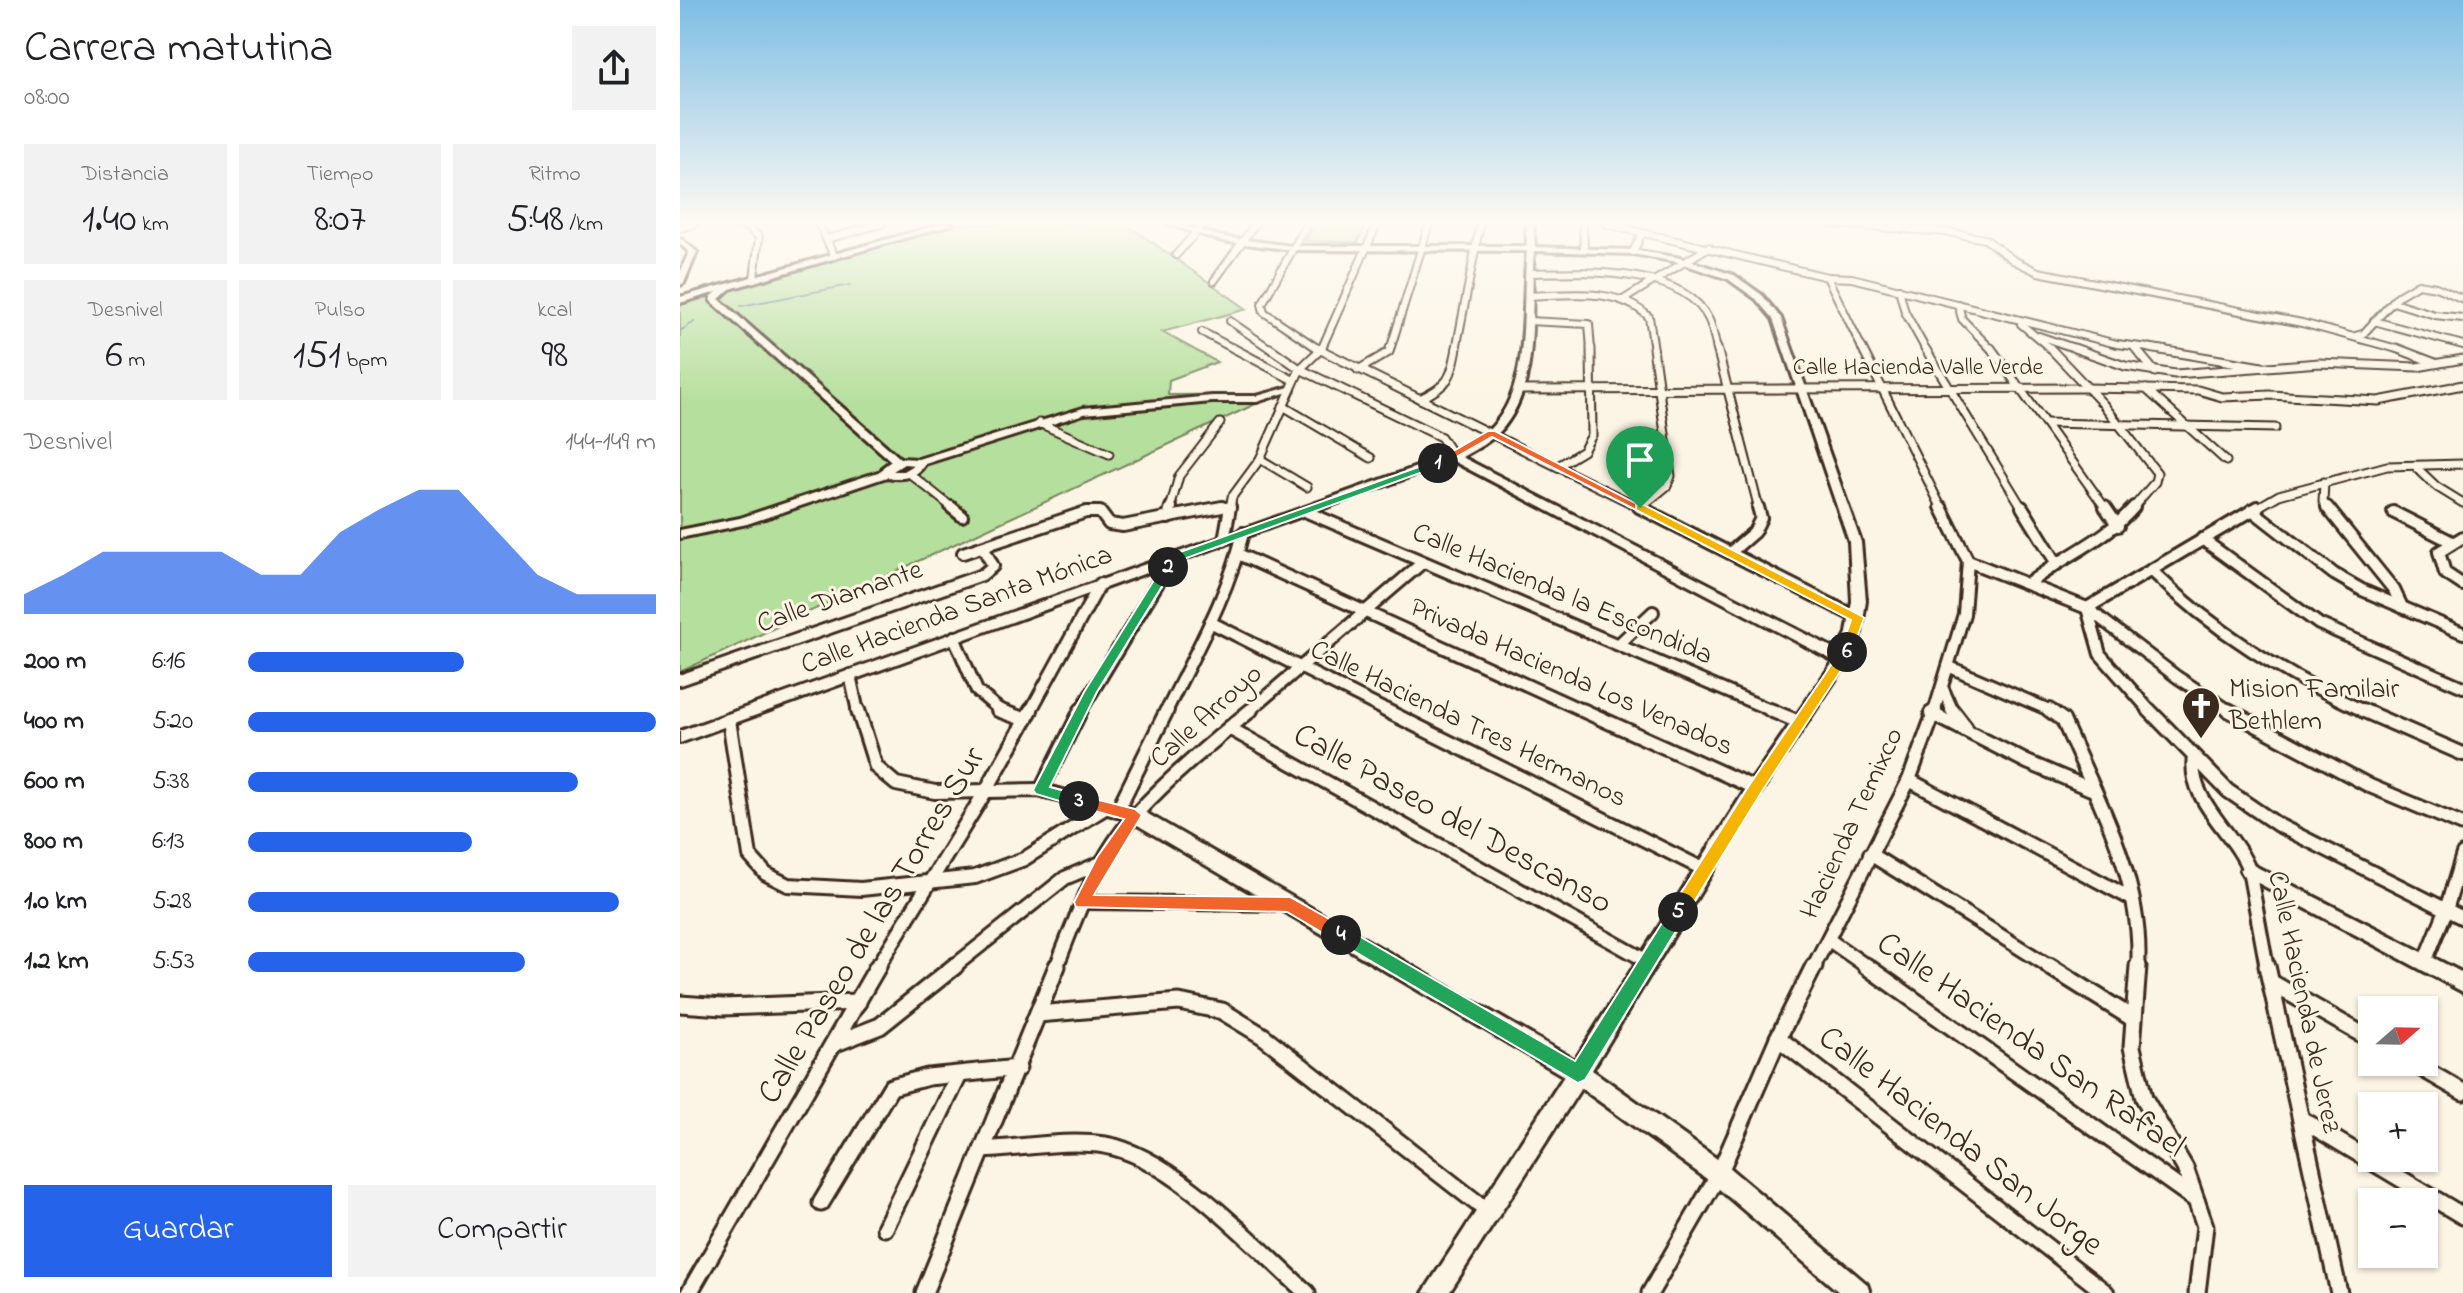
<!DOCTYPE html>
<html lang="es">
<meta charset="utf-8">
<style>
body{margin:0;font-family:"Indie Flower",sans-serif;background:#f2f2f2;color:#202124;height:100vh;display:flex;flex-direction:column;font-size:30px;white-space:nowrap}
*{box-sizing:border-box;margin:0}
p{font-size:26px;color:#757577}
.icon{flex:none;width:44px;height:44px;fill:none;stroke:currentColor;stroke-width:2;stroke-linecap:round;stroke-linejoin:round}
.map{position:relative;flex:1;overflow:hidden}
.side{display:flex;flex-direction:column;background:#fff;width:680px}
.side>*{flex:none}
.needle{width:52px;rotate:70deg}
.tools{position:absolute;left:1678px;top:996px;display:grid;gap:16px}
.tools a{display:grid;place-items:center;width:80px;height:80px;border-radius:0px;background:#fff;box-shadow:0 2px 6px #0004;font-size:40px}
.pin{position:absolute;display:grid;place-items:center;width:68px;height:68px;color:#fff;margin:-82px -34px;border-radius:50% 50% 50% 0;rotate:-45deg;box-shadow:0 0 8px #0007}
.pin .icon{rotate:45deg}
.km{position:absolute;width:40px;height:40px;margin:-20px;border-radius:50%;background:#222;color:#fff;font-size:22px;line-height:40px;text-align:center}
.round{display:grid;place-items:center;flex:none;width:84px;height:84px;border-radius:0px;background:#f2f2f2}
.headline{display:flex;align-items:center;justify-content:space-between;height:136px;padding:0 24px}
h1{font-size:44px;font-weight:600;line-height:60px}
.metrics{display:grid;grid-template-columns:repeat(3,1fr);gap:12px;height:136px;padding:8px 24px}
.metrics div{display:grid;align-content:center;border-radius:0px;background:#f2f2f2;text-align:center}
.metrics b{font-size:40px;font-weight:600}
.metrics small{font-size:22px;font-weight:400}
.metrics p{font-size:22px}
.chart{height:224px;padding:16px 24px}
.chart p{display:flex;justify-content:space-between}
.chart svg{width:100%;height:144px;margin-top:8px;fill:#2563eb;opacity:.7}
.action{display:flex;gap:16px;margin-top:auto;padding:16px 24px}
.action a{flex:1;height:92px;border-radius:0px;background:#2563eb;color:#fff;font-size:32px;font-weight:600;line-height:92px;text-align:center}
.action a+a{background:#f2f2f2;color:#202124}
ul{padding:0 24px;list-style:none;font-size:26px}
li{display:grid;grid-template-columns:128px 96px 1fr;align-items:center;height:60px}
li i{height:20px;border-radius:10px;background:#2563eb}
main{display:flex;flex:1;min-height:0}
.map>svg:first-child{display:block}
</style>
<main>
<section class="side">
<div class="headline"><div><h1>Carrera matutina</h1><p>08:00</p></div><a class="round"><svg class="icon" aria-label="share" viewBox="0 0 24 24"><path d="M12 15V3M7 8l5-5 5 5M5 13v7h14v-7"/></svg></a></div>
<div class="metrics">
<div><p>Distancia</p><b>1.40<small> km</small></b></div>
<div><p>Tiempo</p><b>8:07</b></div>
<div><p>Ritmo</p><b>5:48<small> /km</small></b></div>
</div>
<div class="metrics">
<div><p>Desnivel</p><b>6<small> m</small></b></div>
<div><p>Pulso</p><b>151<small> bpm</small></b></div>
<div><p>kcal</p><b>98</b></div>
</div>
<div class="chart"><p><span>Desnivel</span>144–149 m</p>
<svg viewBox="0 0 160 44" preserveAspectRatio="none"><path d="M0 44V38L10 32L20 25L30 25L40 25L50 25L60 32L70 32L80 19L90 12L100 6L110 6L120 19L130 32L140 38L150 38L160 38V44z"/></svg>
</div>
<ul>
<li><b>200 m</b>6:16<i style="width:53%"></i></li>
<li><b>400 m</b>5:20<i style="width:100%"></i></li>
<li><b>600 m</b>5:38<i style="width:81%"></i></li>
<li><b>800 m</b>6:13<i style="width:55%"></i></li>
<li><b>1.0 km</b>5:28<i style="width:91%"></i></li>
<li><b>1.2 km</b>5:53<i style="width:68%"></i></li>
</ul>
<div class="action"><a>Guardar</a><a>Compartir</a></div>
</section>
<div class="map">
<svg width="1783" height="1293" viewBox="0 0 1783 1293">
<rect width="100%" height="100%" fill="#fcf5e5"/>
<filter id="ink" filterUnits="userSpaceOnUse"><feTurbulence type="fractalNoise" baseFrequency=".0125" numOctaves="2"/><feDisplacementMap in="SourceGraphic" scale="16" xChannelSelector="R" yChannelSelector="G"/><feConvolveMatrix kernelMatrix="1 2 1 2 8 2 1 2 1" color-interpolation-filters="sRGB"/></filter>
<g filter="url(#ink)">
<g fill="#b5df9c" stroke="#78845d" stroke-width="2">
<polygon points="262,224 446,224 567,309 482,332 537,362 489,380 488,395 597,394 0,672 0,301"/>
<polygon points="635,224 686,224 678,242 625,241"/>
</g>
<g fill="none" stroke-linecap="round" stroke-linejoin="round">
<g stroke="#638b91" stroke-width="2">
<polyline points="61,306 170,285"/>
<polyline points="0,331 14,322"/>
</g>
<defs>
<g id="street-far4">
<polyline points="56,224 69,228 79,237 74,279"/>
<polyline points="139,224 154,256"/>
<polyline points="627,224 582,304 584,312 640,350"/>
<polyline points="903,224 904,249"/>
<polyline points="926,224 1147,277 1172,278 1437,344 1485,350"/>
<polyline points="1153,224 1268,232 1305,239 1333,260 1358,272 1622,323 1721,350"/>
<polyline points="0,228 14,224"/>
<polyline points="147,239 201,224"/>
<polyline points="953,252 962,233"/>
<polyline points="496,255 523,224"/>
<path d="M849 273C899 272 1003 265 1029 320 1033 329 1035 341 1037 350"/>
<polyline points="1147,277 1183,350"/>
<polyline points="534,281 575,224"/>
<polyline points="1219,289 1225,312 1246,350"/>
<path d="M848 296C889 295 936 286 969 317L974 350"/>
<polyline points="943,300 1029,247"/>
<polyline points="1713,302 1755,315 1783,318"/>
<polyline points="1278,304 1282,319 1312,350"/>
<polyline points="550,321 592,350"/>
<polyline points="847,321 909,324 911,350"/>
<polyline points="1694,321 1783,345"/>
<polyline points="1341,324 1372,350"/>
<polyline points="522,332 556,350"/>
<polyline points="1359,336 1400,350"/>
<polyline points="1675,336 1683,334 1718,296 1738,284 1756,287 1783,299"/>
<polyline points="641,350 697,224"/>
<polyline points="710,350 749,224"/>
<polyline points="776,350 800,224"/>
</g>
<g id="street-far3">
<polyline points="553,348 613,380"/>
<polyline points="590,348 620,369 761,437 774,457"/>
<polyline points="637,348 963,509"/>
<polyline points="1037,348 1079,509"/>
<polyline points="1182,348 1262,509"/>
<polyline points="1245,348 1343,509"/>
<polyline points="1311,348 1426,509"/>
<polyline points="1370,348 1423,404 1477,473 1475,482 1452,509"/>
<polyline points="1394,348 1445,366 1495,374 1639,363 1737,367 1783,359"/>
<polyline points="1455,348 1475,372"/>
<polyline points="1469,348 1582,367"/>
<polyline points="1716,348 1755,363"/>
<polyline points="678,370 709,352 710,348"/>
<polyline points="1466,389 1546,461"/>
<polyline points="838,390 1406,388 1518,390 1542,397 1590,395 1698,401 1783,385"/>
<path d="M740 399C769 385 771 379 777 348"/>
<polyline points="603,406 691,458"/>
<polyline points="359,423 429,454"/>
<polyline points="1365,423 1595,428"/>
<polyline points="580,459 627,487"/>
<polyline points="878,466 903,451 912,435 911,348"/>
<polyline points="1737,468 1757,487 1783,503"/>
<polyline points="229,473 274,509"/>
<polyline points="1644,482 1643,502 1649,509"/>
<polyline points="960,508 987,486 991,476 973,348"/>
<polyline points="490,509 499,476 540,423"/>
<polyline points="531,509 549,506"/>
<polyline points="550,509 552,497 580,459 620,369 642,348"/>
<polyline points="1575,509 1599,495 1707,466 1783,464"/>
</g>
<g id="street-far2">
<polyline points="271,507 282,516"/>
<polyline points="959,507 1178,618"/>
<polyline points="1342,507 1376,562"/>
<polyline points="1425,507 1438,526"/>
<polyline points="1647,507 1714,590 1722,607"/>
<polyline points="1572,510 1654,574 1682,590 1783,633"/>
<polyline points="627,512 1095,712"/>
<polyline points="1713,512 1772,542"/>
<polyline points="488,518 491,507"/>
<polyline points="1783,537 1759,552 1765,573 1783,585"/>
<polyline points="1522,539 1639,624 1783,687"/>
<polyline points="544,540 550,507"/>
<polyline points="1051,552 1074,532 1081,518 1078,507"/>
<polyline points="283,553 406,512 420,512 429,524 443,526 542,507"/>
<polyline points="558,554 906,712"/>
<polyline points="1288,561 1407,608 1497,677 1551,712"/>
<path d="M1471 570C1534 632 1605 675 1686 712"/>
<path d="M1348 584C1382 557 1426 540 1454 507"/>
<polyline points="530,622 709,712"/>
<polyline points="274,637 297,691 322,712"/>
<polyline points="939,644 973,612"/>
<polyline points="1270,667 1374,712"/>
<polyline points="170,675 178,712"/>
<polyline points="0,680 302,575 313,566 303,547"/>
<polyline points="1263,689 1273,712"/>
<polyline points="350,712 420,584"/>
<polyline points="400,712 493,558"/>
<path d="M486 712C514 654 548 596 563 533"/>
<polyline points="568,712 742,563"/>
<polyline points="1254,712 1284,614 1288,561 1261,507"/>
<polyline points="1471,712 1420,654 1407,608 1578,507"/>
</g>
<g id="street-far1">
<polyline points="178,710 196,767 216,784 255,792 359,790 455,815"/>
<polyline points="318,710 346,720"/>
<polyline points="705,710 1025,870"/>
<polyline points="902,710 1075,788"/>
<polyline points="1090,710 1119,722"/>
<polyline points="1272,710 1286,728"/>
<path d="M1369 710 1383 720C1417 799 1464 880 1458 968"/>
<polyline points="1469,710 1548,791 1598,825 1783,918"/>
<polyline points="1548,710 1690,786 1783,825"/>
<polyline points="1682,710 1783,754"/>
<polyline points="1251,713 1347,762 1411,789"/>
<polyline points="49,720 70,856 86,874 108,885 181,889 295,877 344,859 425,808"/>
<polyline points="549,728 967,961"/>
<path d="M1514 757C1507 801 1555 832 1569 870L1587 968"/>
<polyline points="1229,780 1452,899"/>
<polyline points="361,790 401,710"/>
<polyline points="437,811 487,710"/>
<polyline points="1190,854 1372,968"/>
<polyline points="402,902 604,904"/>
<polyline points="1149,940 1189,968"/>
<polyline points="1745,962 1766,910 1783,854"/>
<polyline points="197,968 307,789 351,710"/>
<polyline points="272,968 385,878 423,862"/>
<path d="M376 968C397 915 417 857 456 814 490 777 532 742 571 710"/>
<polyline points="1133,968 1229,780 1255,710"/>
</g>
<g id="street">
<polyline points="1186,966 1516,1200"/>
<polyline points="1369,966 1452,1018"/>
<polyline points="1458,966 1452,1047 1464,1098 1505,1168 1525,1226 1517,1293"/>
<polyline points="1587,966 1659,1293"/>
<polyline points="1592,983 1692,1040"/>
<polyline points="0,1004 43,1007 178,1002"/>
<polyline points="358,1014 499,1002 542,1011 583,1036 806,1210"/>
<polyline points="1098,1038 1426,1293"/>
<polyline points="156,1043 200,1026 275,966"/>
<polyline points="1731,1062 1783,1092"/>
<polyline points="1621,1119 1783,1216"/>
<path d="M302 1150C342 1148 386 1139 425 1145 492 1156 577 1248 627 1293"/>
<polyline points="141,1203 211,1087 248,1077 338,1068"/>
<polyline points="205,1228 279,1075"/>
<polyline points="9,1293 198,966"/>
<polyline points="244,1293 377,966"/>
<polyline points="970,1293 1039,1174 1098,1038 1134,966"/>
</g>
<g id="secondary">
<path d="M262 224H273L50 289 39 299 220 458 238 459 403 408 532 396H577L609 387 614 390 577 402H532L404 414 245 464C237 478 223 480 207 477L67 524 0 538V530L60 518 201 471 203 467 211 461 31 301V297L37 292 0 303V297ZM224 464 234 465 224 471H213Z"/>
<path d="M487 224H497L543 237 613 246H847L846 224H853L855 247 953 250 1001 258 1054 275 1082 295 1101 318 1181 542 1186 601 1181 633 1167 662 1081 792 912 1070 1047 1166 1187 1284 1190 1293H1160L1031 1182 901 1088 769 1293H743L884 1076 449 820 447 815 449 810 455 808 461 810 895 1060 1069 784 1154 661 773 461 0 743V731L770 455C786 446 805 437 816 422 851 380 841 303 847 251L613 250 542 241ZM854 251 953 254 997 262 1048 279 1076 299 1093 319 1169 542 1172 601 1167 633 1159 651 782 457C796 449 812 441 823 428 862 381 849 308 854 251Z"/>
<polygon points="0,238 17,252 4,283 0,285 0,273 9,252 0,244"/>
<polygon points="1569,863 1783,973 1783,992 1563,875 1560,870 1563,865"/>
</g>
</defs>
<use href="#street-far4" stroke="#3b2a1e" stroke-width="10"/>
<use href="#street-far3" stroke="#3b2a1e" stroke-width="11"/>
<use href="#street-far2" stroke="#3b2a1e" stroke-width="16"/>
<use href="#street-far1" stroke="#3b2a1e" stroke-width="18"/>
<use href="#street" stroke="#3b2a1e" stroke-width="21"/>
<use href="#secondary" stroke="#3b2a1e" stroke-width="6"/>
<use href="#street-far4" stroke="#fcf5e5" stroke-width="6"/>
<use href="#street-far3" stroke="#fcf5e5" stroke-width="7"/>
<use href="#street-far2" stroke="#fcf5e5" stroke-width="10"/>
<use href="#street-far1" stroke="#fcf5e5" stroke-width="12"/>
<use href="#street" stroke="#fcf5e5" stroke-width="15"/>
<use href="#secondary" fill="#fcf5e5" fill-rule="evenodd"/>
</g>
</g>
<linearGradient id="sky" x2="0" y2="1"><stop stop-color="#7dbde4"/><stop offset="0.55" stop-color="#fefaf3"/><stop offset="1" stop-color="#fefaf3" stop-opacity="0"/></linearGradient>
<rect width="1783" height="405" fill="url(#sky)"/>
<polygon fill="#f0652b" stroke="#fff" stroke-width="2" points="808,431 815,431 965,508 956,510 812,437 762,465 753,463"/>
<polygon fill="#22a559" stroke="#fff" stroke-width="2" points="758,460 762,461 762,465 498,561 492,569 482,567 489,556"/>
<polygon fill="#22a559" stroke="#fff" stroke-width="2" points="484,564 494,567 417,692 370,787 404,796 404,805 399,807 356,794 353,790 404,692"/>
<polygon fill="#f0652b" stroke="#fff" stroke-width="2" points="399,795 455,809 462,815 414,895 610,897 667,929 670,935 667,940 655,940 607,912 396,907 394,902 417,857 444,819 393,805 393,796"/>
<polygon fill="#22a559" stroke="#fff" stroke-width="2" points="998,905 1004,907 1006,912 1004,918 905,1080 898,1083 655,940 653,935 655,929 667,929 895,1061 992,907"/>
<polygon fill="#f5b400" stroke="#fff" stroke-width="2" points="1167,647 1173,652 1081,793 1004,918 992,918 989,912 992,907 1070,784 1162,649"/>
<polygon fill="#f5b400" stroke="#fff" stroke-width="2" points="956,505 964,505 1182,616 1184,618 1171,655 1167,656 1160,652 1171,620 956,510"/>
<defs>
<symbol id="church-pin" viewBox="-11 -11 22 30"><path d="M0 17L-7.5 6A9.5 9.5 0 1 1 7.5 6Z" fill="#3b2a1e" stroke="#fcf5e5"/><path d="M-1.2-6h2.4v3.5h3.3v2.4h-3.3V6h-2.4V-.1h-3.3v-2.4h3.3Z" fill="#fff"/></symbol>
</defs>
<g fill-rule="evenodd">
<use href="#church-pin" x="1499" y="684" width="44" height="60"/>
</g>
<g text-anchor="middle" dominant-baseline="central" stroke-width="6" stroke-linejoin="round" paint-order="stroke">
<g font-size="24" fill="#3b2a1e" stroke="#fcf5e5">
<text x="1238" y="368">Calle Hacienda Valle Verde</text>
</g>
<g font-size="28" fill="#3b2a1e" stroke="#fcf5e5">
<text transform="translate(882 595) rotate(23)">Calle Hacienda la Escondida</text>
<text transform="translate(160 598) rotate(-19)">Calle Diamante</text>
<text transform="translate(277 611) rotate(-20)">Calle Hacienda Santa Mónica</text>
<text transform="translate(891 678) rotate(24)">Privada Hacienda Los Venados</text>
<text transform="translate(527 717) rotate(-42)">Calle Arroyo</text>
<text transform="translate(788 725) rotate(26)">Calle Hacienda Tres Hermanos</text>
<text transform="translate(1173 824) rotate(-65)">Hacienda Temixco</text>
<text transform="translate(1623 1002) rotate(78)">Calle Hacienda de Jerez</text>
</g>
<g font-size="28" fill="#3b2a1e" stroke="#fcf5e5" text-anchor="start">
<text x="1549" y="690">Mision Familair<tspan x="1549" dy="32">Bethlem</tspan></text>
</g>
<g font-size="34" fill="#3b2a1e" stroke="#fcf5e5">
<text transform="translate(772 820) rotate(29)">Calle Paseo del Descanso</text>
<text transform="translate(193 926) rotate(-59)">Calle Paseo de las Torres Sur</text>
<text transform="translate(1350 1046) rotate(35)">Calle Hacienda San Rafael</text>
<text transform="translate(1280 1142) rotate(38)">Calle Hacienda San Jorge</text>
</g>
</g>
</svg>
<div class="tools">
<a><svg class="needle" viewBox="-14 -14 28 28"><path d="M0-13l5 13h-10z" fill="#e53935"/><path d="M0 13l5-13h-10z" fill="#757577"/></svg></a>
<a>+</a>
<a>−</a>
</div>
<div class="pin" style="left:960px;top:508px;background:#1e9e55"><svg class="icon" aria-label="arrive" viewBox="0 0 24 24"><path d="M6 21V4h12l-3 4 3 4H6"/></svg></div>
<b class="km" style="left:758px;top:463px">1</b>
<b class="km" style="left:488px;top:567px">2</b>
<b class="km" style="left:399px;top:801px">3</b>
<b class="km" style="left:661px;top:935px">4</b>
<b class="km" style="left:998px;top:912px">5</b>
<b class="km" style="left:1167px;top:652px">6</b>
</div>
</main>
